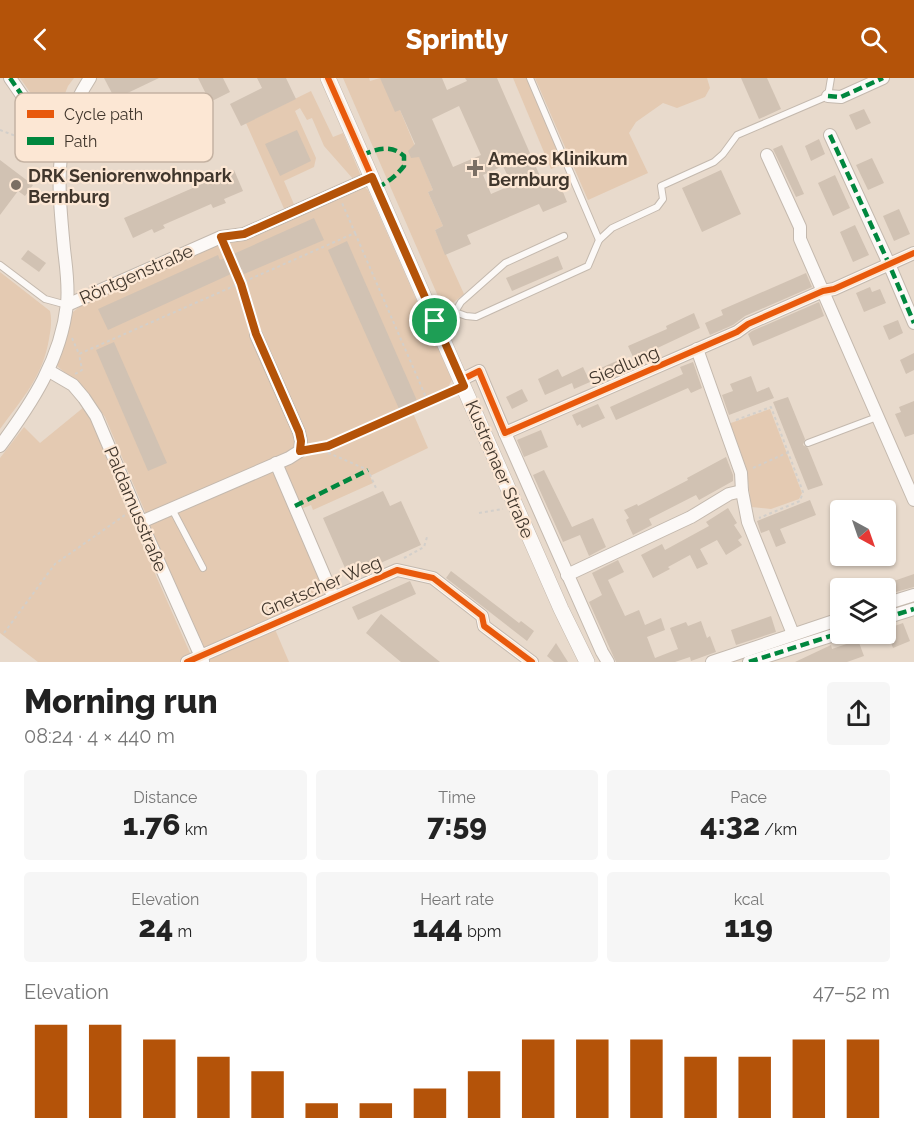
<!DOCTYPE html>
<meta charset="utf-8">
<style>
body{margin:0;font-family:Raleway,sans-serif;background:#f6f6f6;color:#222;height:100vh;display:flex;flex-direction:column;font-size:22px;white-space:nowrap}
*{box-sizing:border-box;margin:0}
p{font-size:20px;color:#767676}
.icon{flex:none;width:33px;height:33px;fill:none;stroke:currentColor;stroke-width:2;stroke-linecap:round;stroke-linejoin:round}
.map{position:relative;height:584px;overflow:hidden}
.sheet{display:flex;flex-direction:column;background:#fff;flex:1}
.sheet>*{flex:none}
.needle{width:39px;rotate:140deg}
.controls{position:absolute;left:830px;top:422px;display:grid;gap:12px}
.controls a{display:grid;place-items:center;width:66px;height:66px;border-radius:6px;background:#fff;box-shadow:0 2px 4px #0004;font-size:30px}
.pin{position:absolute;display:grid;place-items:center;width:51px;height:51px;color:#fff;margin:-26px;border:3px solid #fff;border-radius:50%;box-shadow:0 2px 6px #0007}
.round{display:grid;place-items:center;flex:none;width:63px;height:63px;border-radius:6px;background:#f6f6f6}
.overview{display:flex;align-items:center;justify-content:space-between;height:102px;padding:0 24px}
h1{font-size:33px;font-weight:800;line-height:45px}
.figures{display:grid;grid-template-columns:repeat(3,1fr);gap:9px;height:102px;padding:6px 24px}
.figures div{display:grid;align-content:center;border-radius:6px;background:#f6f6f6;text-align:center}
.figures b{font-size:30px;font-weight:800}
.figures small{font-size:16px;font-weight:400}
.figures p{font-size:16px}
.chart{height:168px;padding:12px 24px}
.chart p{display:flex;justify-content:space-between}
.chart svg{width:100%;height:108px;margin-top:6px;stroke:#b45309;stroke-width:6}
header{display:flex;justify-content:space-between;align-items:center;height:78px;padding:0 24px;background:#b45309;color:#fff;font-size:27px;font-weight:800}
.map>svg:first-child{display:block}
</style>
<header><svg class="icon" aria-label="back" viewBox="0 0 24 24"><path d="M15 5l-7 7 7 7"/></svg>Sprintly<svg class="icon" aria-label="search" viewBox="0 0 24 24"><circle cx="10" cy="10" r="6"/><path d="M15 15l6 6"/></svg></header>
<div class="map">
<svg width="914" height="584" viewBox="0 0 914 584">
<rect width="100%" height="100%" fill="#e8dacc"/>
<g fill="#e4cab2">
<polygon points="20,0 74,0 68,8 56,38 49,41"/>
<polygon points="343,0 369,0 370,3 380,0 400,32 433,112 428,114 443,148 435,152 464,216 444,232"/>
<polygon points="513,0 527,0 563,86 551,91"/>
<polygon points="535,0 707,0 710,10 705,19 677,30 663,25 636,44 629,55 648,95 588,122"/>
<polygon points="311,13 333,59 343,55 361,98 354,102 324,68 312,40 307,42 300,30 295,33 316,80 314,89 284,103 296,131 286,135 246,45"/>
<polygon points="363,108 368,112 452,302 447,311 335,361 290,375 146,436 105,339 81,308 57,288 73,234 84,225 215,165"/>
<path d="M0 194 50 233C52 243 51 250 49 261 43 298 22 321 0 351Z"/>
<polygon points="84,329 92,342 119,414 194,584 38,584 0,555 0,380 24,349 40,365"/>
<polygon points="770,331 802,415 799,421 771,431 751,429 748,402 728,346"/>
<polygon points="413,335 428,370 370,398 373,405 313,432 311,427 301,431 283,389 285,386 325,372"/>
<polygon points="270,394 274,396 324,511 322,518 317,522 206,570 201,567 147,447"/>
<polygon points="274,549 289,584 209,584 209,581"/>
</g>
<g fill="#d1c2b3" fill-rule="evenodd">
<polygon points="104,0 159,0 115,21"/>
<polygon points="198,0 223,0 230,14 210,24"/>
<polygon points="257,0 286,0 296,21 241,48 230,26 262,10"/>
<path d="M380 0H442L447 12 467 3 465 0H497L543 105 557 99 567 124 543 134 539 126 467 157 471 166 445 177 435 152 443 148 428 114 433 112 419 79 411 80 408 73 415 66 400 32 395 34ZM459 28 481 77 453 89 432 41ZM503 88 512 107 491 116 483 97Z"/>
<polygon points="741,0 767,0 781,31 759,41"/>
<polygon points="864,31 871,45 856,52 849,37"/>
<polygon points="297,52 311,83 280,98 265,66"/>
<polygon points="819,61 825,76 811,83 805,68"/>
<polygon points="782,67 804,116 796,119 773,71"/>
<polygon points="872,80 884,105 868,112 856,87"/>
<polygon points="0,82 33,107 25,118 18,113 0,137"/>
<polygon points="234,92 243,113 224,121 226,125 213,130 211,126 163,147 165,150 154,155 152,151 133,160 124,140"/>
<polygon points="721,92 741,136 702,154 682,110"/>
<polygon points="835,97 850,130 833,138 818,105"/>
<polygon points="899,131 910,156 894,163 883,138"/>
<polygon points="314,140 324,162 244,196 242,191 108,252 98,231 218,177 220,182"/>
<polygon points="855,147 869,177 853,184 840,154"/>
<polygon points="347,163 418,325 400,333 328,172"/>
<polygon points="28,172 46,185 39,194 21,181"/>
<polygon points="558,178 563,191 512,213 506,200"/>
<polygon points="806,195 812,209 745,238 733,247 710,257 705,245 723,237 721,232"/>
<polygon points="870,209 872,214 880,211 886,225 864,234 856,215"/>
<polygon points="819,224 824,238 753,268 748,256 752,253"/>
<polygon points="694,235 700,250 634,281 628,268 667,251 666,248"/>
<polygon points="898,242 903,255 889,262 883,248"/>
<polygon points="114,264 167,385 148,393 96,272"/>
<polygon points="914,275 914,292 906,296 900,282"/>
<polygon points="621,281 627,293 600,305 594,293"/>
<polygon points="693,284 702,310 691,315 688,310 616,342 610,329 683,296 680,289"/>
<polygon points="583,289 590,304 574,311 572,305 545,317 538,301 558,291 562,299"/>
<polygon points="751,298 757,314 769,309 774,320 729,337 722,317 733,313 730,306"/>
<polygon points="522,311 528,323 512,331 506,319"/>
<polygon points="788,319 805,361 803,367 808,370 823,407 808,412 773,324"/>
<polygon points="914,323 914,356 905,359 895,336 901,334 899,329"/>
<polygon points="598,326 605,340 582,350 580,346 577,348 572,337"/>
<polygon points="541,352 548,369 524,379 517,362"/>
<polygon points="726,379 733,397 733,403 699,422 696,417 649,441 652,447 633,457 626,442 629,440 624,432 637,426 638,428 688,402 687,400"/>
<polygon points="544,392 572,449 593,440 606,469 589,478 580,457 563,464 533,397"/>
<polygon points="383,413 390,428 401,423 421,467 349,499 323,440"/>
<polygon points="810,422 816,437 780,451 786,465 776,469 769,452 761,455 757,443"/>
<polygon points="728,430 737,445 734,447 742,459 738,462 742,467 726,477 717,462 700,471 708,486 697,491 690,477 668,489 670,491 653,500 641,477 662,466 665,472 709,448 706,444"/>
<polygon points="618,482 624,494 608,502 625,538 639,532 645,547 661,540 665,552 647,559 655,580 678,571 670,550 686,544 688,548 701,543 707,560 710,558 716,574 691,583 690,579 675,584 616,584 589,524 602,517 592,495"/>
<polygon points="451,493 519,545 521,543 534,553 527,563 446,500"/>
<polygon points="914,496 914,509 885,517 885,506"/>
<polygon points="410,503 416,516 358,542 352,529"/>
<polygon points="381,536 415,564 440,584 401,584 366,555"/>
<polygon points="771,538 776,554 736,567 731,552"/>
<polygon points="903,545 910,563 893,570 886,551"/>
<polygon points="858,562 864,578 847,584 795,584 831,567 832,571"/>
<polygon points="556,565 568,584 554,584 547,578"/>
</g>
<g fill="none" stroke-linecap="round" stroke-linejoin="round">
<defs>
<g id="service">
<polyline points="599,162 612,150 657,129 663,121 661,108 714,84 723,76 737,57 828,18 831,0"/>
<polyline points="0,187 45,221 67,227"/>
<polyline points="455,234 461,224 505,185 564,158"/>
<polyline points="436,243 455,234 466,238 476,239 588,188 599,162 530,0"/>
<polyline points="808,365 877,339"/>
<polyline points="172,431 203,490"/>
</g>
<g id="minor">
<polyline points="10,0 39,42 46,49 64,55"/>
<polyline points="828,18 841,19 883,0"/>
<polyline points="830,57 889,186 914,245"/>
<polyline points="767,77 800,149 800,161 914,422"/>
<polyline points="67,227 221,159 244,156 372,99"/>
<polyline points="697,271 741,395 742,413"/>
<polyline points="49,293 73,307 84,320 96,338 141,444 203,583"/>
<polyline points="461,302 479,293 505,355 737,254 748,246 823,213 834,211 914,175"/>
<polyline points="505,355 602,574 608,584"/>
<path d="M0 368C32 325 61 281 67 226 69 207 66 189 64 171 58 105 52 59 90 0"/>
<polyline points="276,385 333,518"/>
<polyline points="141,444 289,380 300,373 301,363 299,354 256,257"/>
<polyline points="567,497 691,439 729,416 742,413 748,444 793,556"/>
<polyline points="885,526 914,517"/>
<polyline points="885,540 914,531"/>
<polyline points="187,584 397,492 433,500 482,538 484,548 532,584"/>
<polyline points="712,584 840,541"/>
<polyline points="749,584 840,555"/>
</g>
<polyline id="tertiary" points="328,0 561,531 587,584"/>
</defs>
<use href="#service" stroke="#c4b9ae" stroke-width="8"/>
<use href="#minor" stroke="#c4b9ae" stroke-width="14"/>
<use href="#tertiary" stroke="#c4b9ae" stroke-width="16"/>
<g stroke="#d3cfca" stroke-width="2" stroke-dasharray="3 3" stroke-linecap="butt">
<polyline points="0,52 21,60 37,56"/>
<polyline points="355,155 428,324"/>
<polyline points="226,170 241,206 253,246"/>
<polyline points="72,260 79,276 355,155 342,125"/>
<polyline points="75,296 82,292 79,276"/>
<polyline points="736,342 771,329 803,414 800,423 759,440"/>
<polyline points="317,370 368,392 376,410"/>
<polyline points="311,371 328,368 453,313"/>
<polyline points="753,390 789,374"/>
<polyline points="479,435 503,431"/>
<polyline points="404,480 424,469 427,459"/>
<polyline points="4,555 55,486 125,437"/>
</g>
<use href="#service" stroke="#fcf9f7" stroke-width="6"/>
<use href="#minor" stroke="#fcf9f7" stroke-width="12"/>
<use href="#tertiary" stroke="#fcf9f7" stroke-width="15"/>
<g stroke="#00873e" stroke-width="4.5" stroke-dasharray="9 4.5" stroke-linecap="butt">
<polyline points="10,0 39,42 46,49 64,55"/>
<polyline points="828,18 841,19 883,0"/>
<polyline points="830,57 889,186 914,245"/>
<path d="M362 77C377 71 391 66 404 78V88C396 98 388 104 377 110"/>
<polyline points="295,428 368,392"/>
<polyline points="885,540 914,531"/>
<polyline points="749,584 840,555"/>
</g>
<defs>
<g id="cycleway">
<polyline points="328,0 457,292"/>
<polyline points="461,302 479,293 505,355 737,254 748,246 823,213 834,211 914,175"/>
<polyline points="187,584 397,492 433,500 482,538 484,548 532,584"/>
</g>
</defs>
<use href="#cycleway" stroke="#fce7d4" stroke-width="10"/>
<use href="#cycleway" stroke="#e8590c" stroke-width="6"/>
</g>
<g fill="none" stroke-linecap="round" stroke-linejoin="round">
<defs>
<polygon id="route" points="372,99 464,308 328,368 300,373 301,363 299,354 256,256 241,206 221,159 244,156"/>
</defs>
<use href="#route" stroke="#fff" stroke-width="12"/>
<use href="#route" stroke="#b45309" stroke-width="8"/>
</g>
<g fill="#7b6f64" stroke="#fce7d4" stroke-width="2">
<path d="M472 81h6v6h6v6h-6v6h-6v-6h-6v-6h6z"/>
<circle cx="16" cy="107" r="6"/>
</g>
<g text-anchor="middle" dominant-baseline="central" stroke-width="4.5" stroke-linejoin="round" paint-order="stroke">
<g font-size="18" font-weight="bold" fill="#40362c" stroke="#fce7d4" text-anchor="start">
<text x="488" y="80">Ameos Klinikum<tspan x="488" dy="21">Bernburg</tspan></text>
<text x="28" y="97">DRK Seniorenwohnpark<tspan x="28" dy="21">Bernburg</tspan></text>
</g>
<g font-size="18" fill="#40362c" stroke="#fce7d4">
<text transform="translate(136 196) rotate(-24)">Röntgenstraße</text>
<text transform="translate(624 287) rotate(-23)">Siedlung</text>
<text transform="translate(500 391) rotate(67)">Kustrenaer Straße</text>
<text transform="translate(136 431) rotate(67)">Paldamusstraße</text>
<text transform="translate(321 508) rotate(-23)">Gnetscher Weg</text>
</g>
</g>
<rect x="15" y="15" width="198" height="69" rx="9" fill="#fce7d4" stroke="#c4b2a2" stroke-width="1.5"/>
<rect x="27" y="32" width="27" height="8" fill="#e8590c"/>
<rect x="27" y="59" width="27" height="8" fill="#00873e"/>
<g font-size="16" fill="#40362c">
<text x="64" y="42">Cycle path</text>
<text x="64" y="69">Path</text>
</g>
</svg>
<div class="controls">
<a><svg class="needle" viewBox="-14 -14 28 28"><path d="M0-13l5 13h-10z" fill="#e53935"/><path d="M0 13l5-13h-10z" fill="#767676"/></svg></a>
<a><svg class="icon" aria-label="layers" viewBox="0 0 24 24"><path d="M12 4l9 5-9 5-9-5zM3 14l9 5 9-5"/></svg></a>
</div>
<div class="pin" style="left:435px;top:243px;background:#1e9e55"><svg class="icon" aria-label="arrive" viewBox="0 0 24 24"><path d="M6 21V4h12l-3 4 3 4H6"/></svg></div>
</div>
<section class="sheet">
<div class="overview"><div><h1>Morning run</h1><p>08:24 · 4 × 440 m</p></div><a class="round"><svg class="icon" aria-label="share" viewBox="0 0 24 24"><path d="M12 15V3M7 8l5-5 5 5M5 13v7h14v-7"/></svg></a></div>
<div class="figures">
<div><p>Distance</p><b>1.76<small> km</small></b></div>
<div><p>Time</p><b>7:59</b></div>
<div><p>Pace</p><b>4:32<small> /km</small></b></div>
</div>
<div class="figures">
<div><p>Elevation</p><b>24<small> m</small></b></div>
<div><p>Heart rate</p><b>144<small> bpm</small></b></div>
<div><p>kcal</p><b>119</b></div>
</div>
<div class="chart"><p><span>Elevation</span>47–52 m</p>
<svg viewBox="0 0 160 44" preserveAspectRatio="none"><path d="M5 44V6M15 44V6M25 44V12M35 44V19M45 44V25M55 44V38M65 44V38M75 44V32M85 44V25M95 44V12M105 44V12M115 44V12M125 44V19M135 44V19M145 44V12M155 44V12"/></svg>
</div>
</section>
